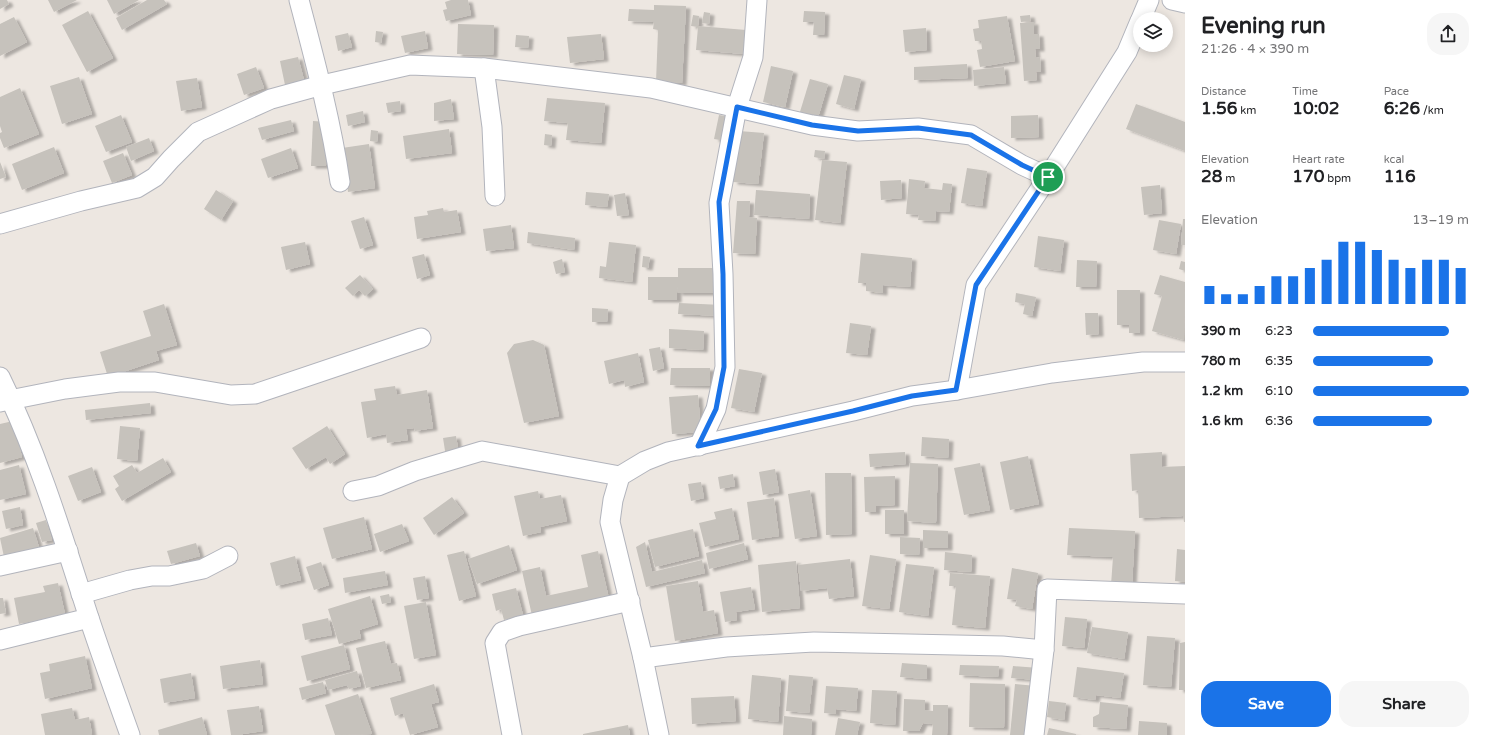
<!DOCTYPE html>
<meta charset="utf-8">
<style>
body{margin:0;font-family:"Varela Round",sans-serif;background:#f6f6f6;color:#202124;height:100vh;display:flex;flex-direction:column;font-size:15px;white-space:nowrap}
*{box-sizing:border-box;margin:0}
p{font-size:13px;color:#757577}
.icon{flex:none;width:22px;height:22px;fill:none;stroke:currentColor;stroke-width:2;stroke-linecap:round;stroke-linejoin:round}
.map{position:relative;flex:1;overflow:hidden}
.side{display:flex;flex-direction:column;background:#fff;width:300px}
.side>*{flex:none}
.buttons{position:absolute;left:1133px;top:12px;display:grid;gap:8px}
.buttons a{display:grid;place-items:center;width:40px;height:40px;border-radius:50%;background:#fff;box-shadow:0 2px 10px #0003;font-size:20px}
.pin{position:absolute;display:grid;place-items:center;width:34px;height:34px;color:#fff;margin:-17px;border:2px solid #fff;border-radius:50%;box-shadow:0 1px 4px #0007}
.round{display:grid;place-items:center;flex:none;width:42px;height:42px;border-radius:16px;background:#f6f6f6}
.head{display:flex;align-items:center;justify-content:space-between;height:68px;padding:0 16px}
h1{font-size:22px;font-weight:700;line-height:30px}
.metrics{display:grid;grid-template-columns:repeat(3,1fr);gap:6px;height:68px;padding:4px 16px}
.metrics div{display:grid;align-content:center}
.metrics b{font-size:17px;font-weight:700}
.metrics small{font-size:11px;font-weight:400}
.metrics p{font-size:11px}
.chart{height:112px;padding:8px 16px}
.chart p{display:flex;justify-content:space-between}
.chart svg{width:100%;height:72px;margin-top:4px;stroke:#1a73e8;stroke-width:6}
.button{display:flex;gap:8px;margin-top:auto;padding:8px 16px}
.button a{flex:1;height:46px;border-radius:16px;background:#1a73e8;color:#fff;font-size:16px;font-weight:700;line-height:46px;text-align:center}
.button a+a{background:#f6f6f6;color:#202124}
ul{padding:0 16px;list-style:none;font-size:13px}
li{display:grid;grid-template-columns:64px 48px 1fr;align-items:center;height:30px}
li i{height:10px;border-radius:5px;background:#1a73e8}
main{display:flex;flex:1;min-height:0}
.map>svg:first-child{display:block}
</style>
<main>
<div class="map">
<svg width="1185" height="735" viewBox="0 0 1185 735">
<defs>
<filter id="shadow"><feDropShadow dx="4.5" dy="2.5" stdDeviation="1" flood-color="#0004"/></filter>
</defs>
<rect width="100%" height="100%" fill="#ede7e1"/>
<g fill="#c6c2bc" filter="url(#shadow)">
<polygon points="0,0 7,0 9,4 0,9"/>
<polygon points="48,0 77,0 54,12"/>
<polygon points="107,0 139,0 114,14"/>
<polygon points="147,0 164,0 167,4 122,30 116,18"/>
<polygon points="451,0 468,0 471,15 446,21 443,10 447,9 445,2"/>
<polygon points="654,5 686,6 682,83 656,82 658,30 653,29 654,22 628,21 629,9 654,10"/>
<polygon points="88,11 113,58 87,72 62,25"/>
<polygon points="804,11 825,12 824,35 813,35 814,22 803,22"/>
<polygon points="704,12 710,13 709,24 702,23"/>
<polygon points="693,15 699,16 698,26 746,30 744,54 696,50 698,27 691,26"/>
<polygon points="1030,15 1031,21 1021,22 1020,16"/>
<polygon points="1007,16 1015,61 980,67 977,50 982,49 981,41 975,41 973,29 979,28 978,20"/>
<polygon points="14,17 27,42 0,56 0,24"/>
<polygon points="1034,22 1034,34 1039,34 1040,49 1035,49 1036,58 1040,57 1041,72 1036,72 1037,80 1024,81 1020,23"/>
<polygon points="458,24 494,25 493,55 457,54"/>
<polygon points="926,28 927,50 905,52 903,30"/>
<polygon points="376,31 383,32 381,43 375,42"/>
<polygon points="425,31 428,48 405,53 401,36"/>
<polygon points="348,33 352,47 338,51 335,36"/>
<polygon points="601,34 604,59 570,63 567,37"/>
<polygon points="516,35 529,36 528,48 515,47"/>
<polygon points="298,57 304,80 285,85 280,61"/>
<polygon points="967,64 968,78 914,80 914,67"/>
<polygon points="771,66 793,71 785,107 763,102"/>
<polygon points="256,67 264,88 244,95 237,74"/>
<polygon points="1004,67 1006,83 974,86 973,70"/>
<polygon points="844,75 861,79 854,109 836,104"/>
<polygon points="79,77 92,114 62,124 50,86"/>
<polygon points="197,78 202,107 181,111 176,81"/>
<polygon points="810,79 828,84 817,121 799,115"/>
<polygon points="20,88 39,134 4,148 0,138 0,133 2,132 0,126 0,97"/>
<polygon points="547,98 605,103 601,143 566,140 568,123 544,121"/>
<polygon points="451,99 454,119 434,121 434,103"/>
<polygon points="400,101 401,111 388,113 386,103"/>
<polygon points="1136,104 1185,122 1185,151 1126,129"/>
<polygon points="363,111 365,122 348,126 346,115"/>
<polygon points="121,115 132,142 106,152 95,126"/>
<polygon points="719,115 731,117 726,141 714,139"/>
<polygon points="1038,115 1039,137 1011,138 1011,116"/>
<polygon points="291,120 294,131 262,140 258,128"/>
<polygon points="313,121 327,122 326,166 311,166"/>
<polygon points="449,129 452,153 406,159 403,136"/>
<polygon points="371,130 378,131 377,142 370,141"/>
<polygon points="739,131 764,133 758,184 733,182"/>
<polygon points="545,134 552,135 551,146 544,145"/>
<polygon points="149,138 154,151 131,161 126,147"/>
<polygon points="369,144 375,188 348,192 342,148"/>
<polygon points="54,147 64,173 22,190 12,164"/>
<polygon points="291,148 298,168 268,178 261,159"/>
<polygon points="815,150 825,151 824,159 814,157"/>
<polygon points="123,153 132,175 112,183 103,161"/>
<polygon points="822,160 847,162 840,223 815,220"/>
<polygon points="0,162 6,177 0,179"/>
<polygon points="967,168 987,171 982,206 961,203"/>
<polygon points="909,179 925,181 924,188 942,190 943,183 952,184 949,212 936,211 935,221 918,220 919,215 906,214"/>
<polygon points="901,180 902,198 881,200 880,181"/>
<polygon points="1160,185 1162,213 1144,215 1141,187"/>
<polygon points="216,190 233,201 221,220 204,209"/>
<polygon points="756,190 810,194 809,219 754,215"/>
<polygon points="586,192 609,194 607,207 585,205"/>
<polygon points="625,193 629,215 617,216 614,195"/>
<polygon points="737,201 750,201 749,217 757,218 755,254 733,253"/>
<polygon points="443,208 444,212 457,210 461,232 417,239 414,217 428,215 427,211"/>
<polygon points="364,217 373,245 360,249 351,221"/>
<polygon points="1183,219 1185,219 1185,245 1181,245"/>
<polygon points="1159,220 1181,224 1176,254 1153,250"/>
<polygon points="511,225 514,248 486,251 483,229"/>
<polygon points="528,232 575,238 574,250 527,243"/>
<polygon points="1038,236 1064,240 1060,271 1034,267"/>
<polygon points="305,242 310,264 286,270 281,247"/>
<polygon points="609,242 636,245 632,282 599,278 600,266 606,267"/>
<polygon points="861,253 912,258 910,287 883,285 883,293 866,291 866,283 858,283"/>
<polygon points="424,254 430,275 417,279 412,257"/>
<polygon points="643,256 650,257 648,268 642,267"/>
<polygon points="562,259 565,272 556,274 553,262"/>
<polygon points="1077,260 1097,261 1096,287 1076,287"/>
<polygon points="1181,261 1185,262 1185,271 1179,269"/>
<polygon points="678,268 715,268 715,293 678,293 677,286 677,300 648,300 648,277 678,277"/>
<polygon points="360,275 373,289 365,296 359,290 353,296 345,288"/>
<polygon points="1160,275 1185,282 1184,340 1152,331 1162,296 1154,294"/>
<polygon points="1117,290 1140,290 1140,333 1129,333 1129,325 1117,325"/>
<polygon points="1016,293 1036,297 1032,316 1023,314 1025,304 1015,302"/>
<polygon points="679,303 722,305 722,316 678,314"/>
<polygon points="164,304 177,345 156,351 159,360 108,377 100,352 151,336 143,311"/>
<polygon points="592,308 608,309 607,322 592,322"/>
<polygon points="1085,313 1098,313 1099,334 1086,335"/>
<polygon points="850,323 871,326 867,355 846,353"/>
<polygon points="669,329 704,331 703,350 669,348"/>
<polygon points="533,340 544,345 559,416 524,423 507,353 514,344"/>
<polygon points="660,347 664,368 653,371 649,349"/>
<polygon points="638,353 644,382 625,387 624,380 609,384 604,361"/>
<polygon points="671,368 710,368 710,386 670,385"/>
<polygon points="739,369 762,373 754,412 731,408"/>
<polygon points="395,386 397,395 427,390 433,428 415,431 414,428 406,429 408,440 387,443 386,434 367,438 361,402 376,400 374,389"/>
<polygon points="698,395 701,432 672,434 669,397"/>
<polygon points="150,403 151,413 86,420 85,410"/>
<polygon points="13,421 22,457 0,463 0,424"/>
<polygon points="120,426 140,428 137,461 117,459"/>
<polygon points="327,426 345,454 330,464 326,457 306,469 292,448"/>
<polygon points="456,436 459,455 446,457 443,438"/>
<polygon points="922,437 949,439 948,458 921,456"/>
<polygon points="905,452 906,464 870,467 869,454"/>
<polygon points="1162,452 1162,467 1185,466 1185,522 1184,522 1183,516 1139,518 1138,490 1132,491 1130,454"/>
<polygon points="1028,456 1039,504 1010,510 1000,462"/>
<polygon points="163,458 171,472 122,501 115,489 119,486 113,476 132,465 137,473"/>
<polygon points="910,463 938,464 936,523 907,521"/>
<polygon points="980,463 990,510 964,515 954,468"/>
<polygon points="19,465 26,494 0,500 0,470"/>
<polygon points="92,467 101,492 78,501 68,476"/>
<polygon points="775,469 779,492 763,495 759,472"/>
<polygon points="825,473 851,473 852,534 826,535"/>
<polygon points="733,474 735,486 720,489 718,477"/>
<polygon points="895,476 895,505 876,506 876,512 865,512 864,477"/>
<polygon points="701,482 704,498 691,501 688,484"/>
<polygon points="810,490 817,536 795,539 788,494"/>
<polygon points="538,491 540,499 561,495 567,521 540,527 541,532 523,536 514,496"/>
<polygon points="452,497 464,513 434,535 423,518"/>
<polygon points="774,498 779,536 752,540 747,502"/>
<polygon points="20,507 23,525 6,529 2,511"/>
<polygon points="732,508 739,539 705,547 699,523 716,519 714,512"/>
<rect x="885" y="510" width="19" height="24"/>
<polygon points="364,517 372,549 332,559 323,528"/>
<polygon points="46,520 52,540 42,542 36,523"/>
<polygon points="402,524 409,541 380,552 374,534"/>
<polygon points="33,528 39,547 4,557 0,538"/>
<polygon points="1069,528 1135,531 1132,586 1111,585 1113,557 1067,555"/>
<polygon points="693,529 699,556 655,567 648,540"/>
<polygon points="923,530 948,531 948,548 923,548"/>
<polygon points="900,537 920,538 919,555 900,554"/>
<polygon points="645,542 652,572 702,560 705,573 646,587 636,547"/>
<polygon points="196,543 200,556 171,564 167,551"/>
<polygon points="744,543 748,559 709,569 706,553"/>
<polygon points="509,545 517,570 477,584 468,559"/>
<polygon points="1177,549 1185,550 1185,582 1175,581"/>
<polygon points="464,551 476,596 459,601 447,555"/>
<polygon points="598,551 610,603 533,620 522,571 540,567 546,596 588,587 581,555"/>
<polygon points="945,552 972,555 971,572 944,570"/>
<polygon points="870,555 896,559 889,609 862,606"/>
<polygon points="295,556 301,580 276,586 270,563"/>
<polygon points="850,559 854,596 829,599 827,588 801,591 798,565"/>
<polygon points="796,561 800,608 762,612 758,565"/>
<polygon points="321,562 329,585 314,590 306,567"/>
<polygon points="906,564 934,567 928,616 899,612"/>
<polygon points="1012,568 1038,573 1032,609 1015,606 1017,600 1007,599"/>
<polygon points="385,571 388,585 345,593 343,578"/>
<polygon points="950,573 990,576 985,628 952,625 956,586 949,586"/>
<polygon points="425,576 429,598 417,600 413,578"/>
<polygon points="698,581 703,612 714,610 718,633 675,641 666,586"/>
<polygon points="58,583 65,614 19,624 14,598 45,592 43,586"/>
<polygon points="751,587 755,609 736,612 737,620 725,622 720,592"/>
<polygon points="516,588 523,615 504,620 501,609 496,611 492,594"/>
<polygon points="389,594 391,602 382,604 380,596"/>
<polygon points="370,596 378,624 359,630 361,638 339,644 328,609"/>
<polygon points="0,598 3,598 6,613 0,614"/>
<polygon points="426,602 436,655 414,659 404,606"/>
<polygon points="1065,617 1087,619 1084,648 1062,646"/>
<polygon points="328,618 332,635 305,640 302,624"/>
<polygon points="1092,627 1128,632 1124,659 1087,653"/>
<polygon points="1147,636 1175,638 1171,687 1143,685"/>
<polygon points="385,641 391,664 397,663 401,680 366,688 356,648"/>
<polygon points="1185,642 1185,690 1179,690 1180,643"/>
<polygon points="344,645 350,669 307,681 301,656"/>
<polygon points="85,656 92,688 45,699 40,673 50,671 49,664"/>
<polygon points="260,660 263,684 223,689 220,666"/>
<polygon points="902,663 927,665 927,679 900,677"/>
<polygon points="960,665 999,666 998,677 959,675"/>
<polygon points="1013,666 1039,668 1038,680 1011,678"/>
<polygon points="1077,667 1124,673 1120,698 1096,695 1095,700 1073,697"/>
<polygon points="357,671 361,686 349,689 347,685 328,690 325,680"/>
<polygon points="191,673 195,698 164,703 160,679"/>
<polygon points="752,675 781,678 778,722 748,719"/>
<polygon points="789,675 813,677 809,713 786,711"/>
<polygon points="323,682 326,693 302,700 299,688"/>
<polygon points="970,683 1005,684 1004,728 969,727"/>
<polygon points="434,684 439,702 431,704 438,727 410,735 403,713 395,716 390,698"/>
<polygon points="1015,684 1036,686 1032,735 1010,735"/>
<polygon points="826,686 858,688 856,711 836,709 836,714 824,713"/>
<polygon points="872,690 897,691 895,725 870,723"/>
<polygon points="358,694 372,734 335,735 325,705"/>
<polygon points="734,696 736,721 692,724 691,698"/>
<polygon points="904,699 925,700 925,710 933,711 933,705 948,705 947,735 932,735 933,724 923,723 919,731 903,731"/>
<polygon points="1049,701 1066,703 1064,720 1047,717"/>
<polygon points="1100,702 1128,705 1126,729 1093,727 1093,717 1099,714"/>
<polygon points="259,706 263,731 243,734 243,735 231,735 227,710"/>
<polygon points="72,708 75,720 89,717 92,734 86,735 45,735 41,714"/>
<polygon points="784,716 812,719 811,735 783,735"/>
<polygon points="202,717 207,735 159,735 158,730"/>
<polygon points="838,718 860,722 857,735 835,735"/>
<polygon points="1139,721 1167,723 1167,735 1138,735"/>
<polygon points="628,725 630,735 583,735 583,734"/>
<polygon points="1049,728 1076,734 1076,735 1047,735"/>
</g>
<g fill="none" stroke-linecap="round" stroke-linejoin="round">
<defs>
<g id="street">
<path d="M299 0C315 61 331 120 340 182"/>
<polyline points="1172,0 1185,3"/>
<polyline points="1141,19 1149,0"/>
<polyline points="484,68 492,127 495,196"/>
<polyline points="0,224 81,201 137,188 155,177 171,159 198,132 271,99 322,85 410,65 484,68 651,88 812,125 858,131 918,128 971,135 1022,165 1048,177"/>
<path d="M0 377C38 454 63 537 89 618 102 657 116 696 130 735"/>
<polyline points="957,390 976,285 1048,177 1127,52 1140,21"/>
<polyline points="0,402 65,389 119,382 155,382 231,395 255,394 421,338"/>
<polyline points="699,446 716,409 725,367 723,274 719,203 737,107 753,57 757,0"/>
<polyline points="353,491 378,486 415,471 482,451 620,476"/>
<polyline points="0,566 68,551"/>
<polyline points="81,594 130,580 152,576 169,576 203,569 228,556"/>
<polyline points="0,640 89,618"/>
<polyline points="643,658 726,647 814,642 1003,646 1044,650"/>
<polyline points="512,735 495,643 502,632 519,626 630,601"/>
<polyline points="659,735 643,658 610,522 613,500 620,476 645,461 668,452 853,411 912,396 957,390 1052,373 1143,362 1185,362"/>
<polyline points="1034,735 1044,650 1047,589 1185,594"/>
</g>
</defs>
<use href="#street" stroke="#b2b4bc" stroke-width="21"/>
<use href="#street" stroke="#fff" stroke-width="19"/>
</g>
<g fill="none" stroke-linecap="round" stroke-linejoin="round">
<defs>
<polygon id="route" points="737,107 812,125 858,131 918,128 971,135 1022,165 1048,177 976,285 956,390 912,396 853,411 698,446 716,409 724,367 723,274 719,202"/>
</defs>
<use href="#route" stroke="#fff" stroke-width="8"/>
<use href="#route" stroke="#1a73e8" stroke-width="5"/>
</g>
</svg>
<div class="buttons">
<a><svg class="icon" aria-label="layers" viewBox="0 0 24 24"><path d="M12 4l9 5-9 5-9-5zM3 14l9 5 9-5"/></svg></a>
</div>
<div class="pin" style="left:1048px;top:177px;background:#1e9e55"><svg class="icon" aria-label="arrive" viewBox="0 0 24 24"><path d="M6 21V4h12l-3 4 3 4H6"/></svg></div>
</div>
<section class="side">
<div class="head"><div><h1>Evening run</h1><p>21:26 · 4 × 390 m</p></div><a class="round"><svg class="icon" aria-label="share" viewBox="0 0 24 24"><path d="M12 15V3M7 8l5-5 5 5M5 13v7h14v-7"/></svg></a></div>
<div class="metrics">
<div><p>Distance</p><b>1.56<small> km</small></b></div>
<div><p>Time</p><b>10:02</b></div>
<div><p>Pace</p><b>6:26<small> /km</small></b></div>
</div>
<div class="metrics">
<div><p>Elevation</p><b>28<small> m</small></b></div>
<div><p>Heart rate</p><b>170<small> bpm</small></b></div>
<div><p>kcal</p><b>116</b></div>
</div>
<div class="chart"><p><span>Elevation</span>13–19 m</p>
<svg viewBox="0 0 160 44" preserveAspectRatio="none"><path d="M5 44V33M15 44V38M25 44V38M35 44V33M45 44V27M55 44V27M65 44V22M75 44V17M85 44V6M95 44V6M105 44V11M115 44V17M125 44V22M135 44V17M145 44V17M155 44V22"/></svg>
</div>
<ul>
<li><b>390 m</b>6:23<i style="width:87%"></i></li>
<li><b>780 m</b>6:35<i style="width:77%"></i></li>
<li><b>1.2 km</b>6:10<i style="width:100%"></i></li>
<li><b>1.6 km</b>6:36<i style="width:76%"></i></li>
</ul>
<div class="button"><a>Save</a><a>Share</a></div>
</section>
</main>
